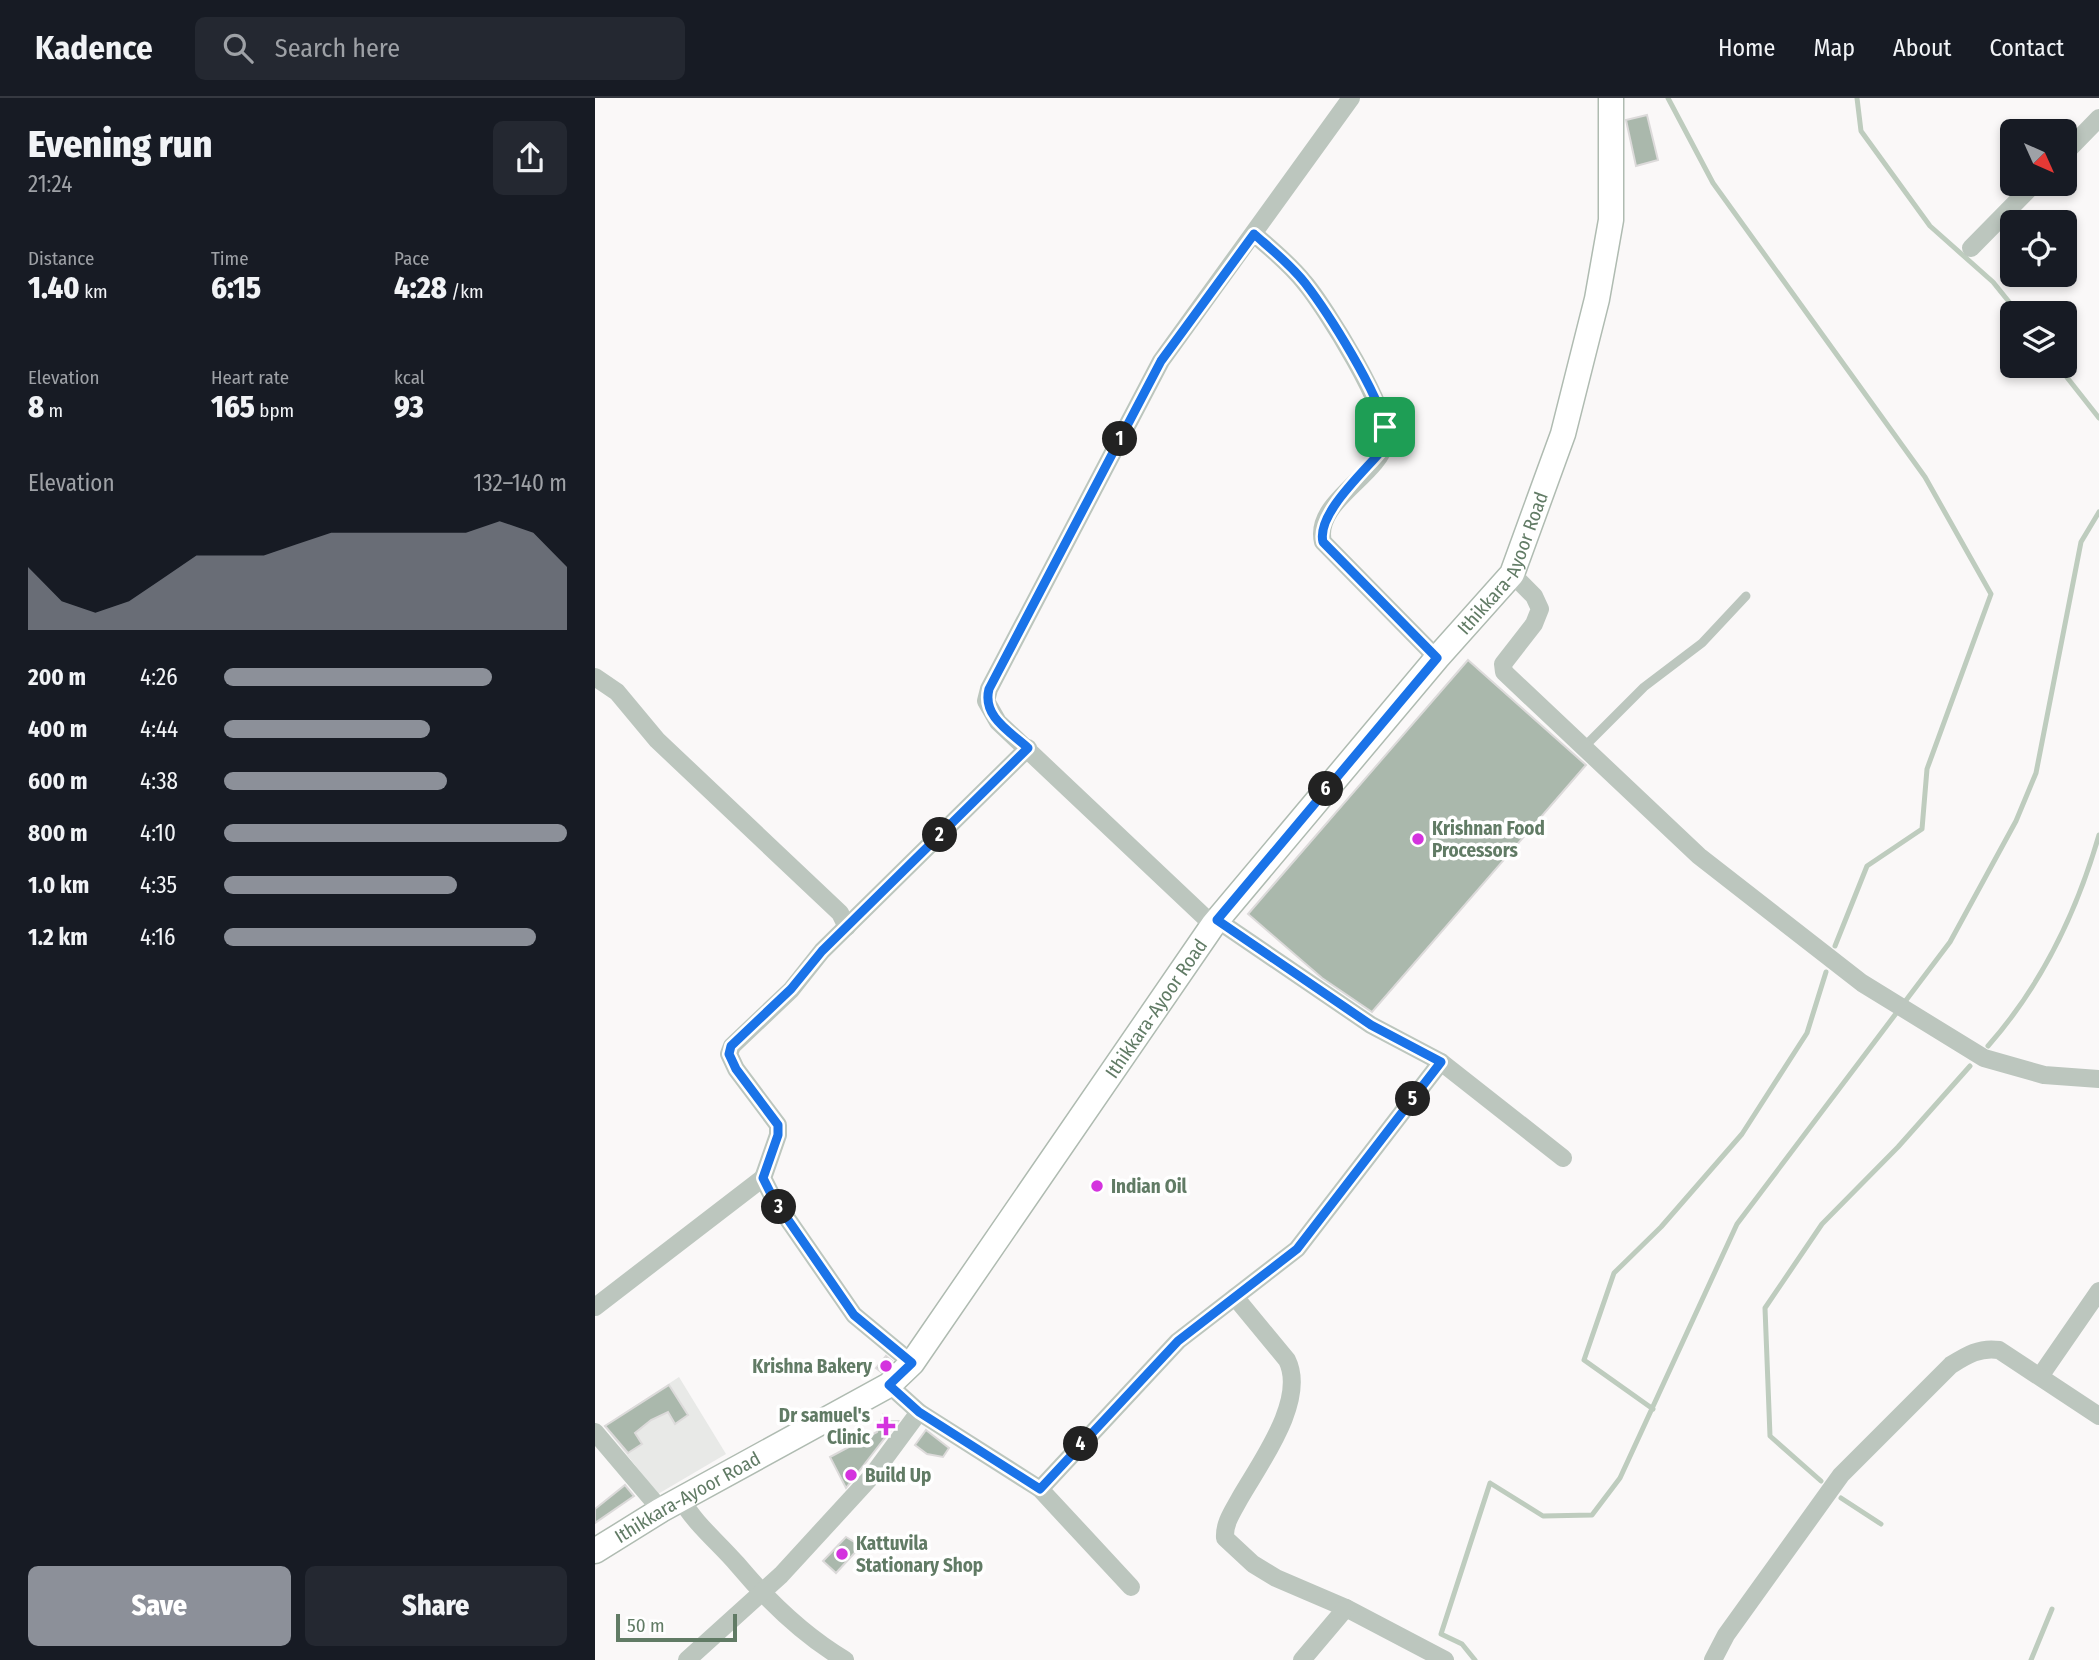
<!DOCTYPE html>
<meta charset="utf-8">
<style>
body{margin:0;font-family:"Fira Sans Condensed",sans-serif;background:#242831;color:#f1f3f6;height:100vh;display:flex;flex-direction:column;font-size:26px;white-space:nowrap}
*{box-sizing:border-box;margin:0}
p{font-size:23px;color:#9ea1a6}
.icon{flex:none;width:38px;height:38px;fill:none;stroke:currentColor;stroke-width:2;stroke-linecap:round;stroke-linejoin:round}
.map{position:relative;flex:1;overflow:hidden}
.side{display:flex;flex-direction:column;background:#171b24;width:595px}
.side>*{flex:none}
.needle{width:46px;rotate:135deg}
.controls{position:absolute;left:1405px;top:21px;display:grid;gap:14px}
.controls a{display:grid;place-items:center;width:77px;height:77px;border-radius:10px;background:#171b24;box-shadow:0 4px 10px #0003;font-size:35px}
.scale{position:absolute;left:21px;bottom:18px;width:121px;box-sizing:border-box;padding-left:7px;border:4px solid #617b65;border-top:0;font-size:19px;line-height:24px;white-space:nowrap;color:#617b65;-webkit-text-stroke:5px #fff;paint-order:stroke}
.pin{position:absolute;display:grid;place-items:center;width:60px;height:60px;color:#fff;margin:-30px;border-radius:14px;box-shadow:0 4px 10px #0006}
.km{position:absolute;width:35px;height:35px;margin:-18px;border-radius:50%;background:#222;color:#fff;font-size:19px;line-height:35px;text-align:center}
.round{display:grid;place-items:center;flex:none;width:74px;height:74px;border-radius:10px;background:#242831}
.headline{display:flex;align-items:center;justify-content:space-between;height:119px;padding:0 28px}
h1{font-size:38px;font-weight:800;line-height:52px}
.stats{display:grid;grid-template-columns:repeat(3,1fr);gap:10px;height:119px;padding:7px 28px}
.stats div{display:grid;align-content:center}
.stats b{font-size:30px;font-weight:800}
.stats small{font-size:19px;font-weight:400}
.stats p{font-size:19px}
.chart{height:196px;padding:14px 28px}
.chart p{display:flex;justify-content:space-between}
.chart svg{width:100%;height:126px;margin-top:7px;fill:#8c9099;opacity:.7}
.action{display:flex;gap:14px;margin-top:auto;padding:14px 28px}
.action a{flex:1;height:80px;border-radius:10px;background:#8c9099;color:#fff;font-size:28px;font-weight:800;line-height:80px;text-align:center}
.action a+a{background:#242831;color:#f1f3f6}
ul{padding:0 28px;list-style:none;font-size:23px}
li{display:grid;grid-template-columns:112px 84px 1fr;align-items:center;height:52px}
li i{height:18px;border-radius:9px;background:#8c9099}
header{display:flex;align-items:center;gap:42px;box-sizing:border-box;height:98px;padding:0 35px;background:#171b24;border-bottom:2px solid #363941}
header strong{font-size:33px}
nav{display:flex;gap:38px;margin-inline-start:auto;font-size:24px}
.search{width:490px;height:63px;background:#242831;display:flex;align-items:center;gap:18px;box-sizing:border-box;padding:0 24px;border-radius:10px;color:#9ea1a6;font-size:26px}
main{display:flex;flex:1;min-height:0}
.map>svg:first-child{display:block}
</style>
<header>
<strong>Kadence</strong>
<div class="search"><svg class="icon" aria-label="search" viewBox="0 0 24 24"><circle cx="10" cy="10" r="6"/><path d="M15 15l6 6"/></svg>Search here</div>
<nav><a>Home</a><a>Map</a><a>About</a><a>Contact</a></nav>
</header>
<main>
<section class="side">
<div class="headline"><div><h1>Evening run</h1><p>21:24</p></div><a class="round"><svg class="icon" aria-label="share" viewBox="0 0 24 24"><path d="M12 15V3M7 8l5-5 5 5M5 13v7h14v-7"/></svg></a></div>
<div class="stats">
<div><p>Distance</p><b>1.40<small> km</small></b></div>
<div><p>Time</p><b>6:15</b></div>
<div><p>Pace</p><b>4:28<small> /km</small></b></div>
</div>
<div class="stats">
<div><p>Elevation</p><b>8<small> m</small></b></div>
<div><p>Heart rate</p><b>165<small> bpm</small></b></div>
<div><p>kcal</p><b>93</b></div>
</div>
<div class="chart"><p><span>Elevation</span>132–140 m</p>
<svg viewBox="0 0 160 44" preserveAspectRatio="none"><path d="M0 44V22L10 34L20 38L30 34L40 26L50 18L60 18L70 18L80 14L90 10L100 10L110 10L120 10L130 10L140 6L150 10L160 22V44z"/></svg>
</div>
<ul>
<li><b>200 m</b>4:26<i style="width:78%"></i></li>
<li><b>400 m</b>4:44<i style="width:60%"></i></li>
<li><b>600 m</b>4:38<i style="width:65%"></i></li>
<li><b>800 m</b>4:10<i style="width:100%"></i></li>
<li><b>1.0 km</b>4:35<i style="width:68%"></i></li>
<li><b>1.2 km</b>4:16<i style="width:91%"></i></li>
</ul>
<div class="action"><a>Save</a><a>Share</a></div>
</section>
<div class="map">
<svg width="1504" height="1562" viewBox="0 0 1504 1562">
<rect width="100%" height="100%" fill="#faf8f8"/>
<polygon fill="#e8e9e7" points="84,1279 131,1356 63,1396 9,1328"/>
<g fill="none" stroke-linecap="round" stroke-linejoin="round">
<g stroke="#beccbe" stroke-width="5">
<polyline points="1073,0 1118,85 1330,379 1396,496 1332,671 1327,731 1272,768 1240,848"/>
<polyline points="1262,0 1266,33 1335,128 1398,184 1423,215"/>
<polyline points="1463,268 1504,320"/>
<path d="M1393 948C1446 888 1482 813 1504 737"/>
<polyline points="1058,1311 989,1262 1019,1175 1066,1129 1147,1036 1212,935 1231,874"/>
<polyline points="1226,1383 1175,1338 1170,1210 1227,1126 1303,1049 1375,968"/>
<polyline points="1246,1400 1286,1426"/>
<polyline points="880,1562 867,1546 846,1536 895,1385 948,1418 997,1417 1025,1380 1142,1126 1355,844 1421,723 1441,675 1486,444 1504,414"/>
<polyline points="1436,1562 1457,1511"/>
</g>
</g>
<g fill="#aab8ac" stroke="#dcdada" stroke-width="2">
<polygon points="1052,17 1063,62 1041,68 1031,22"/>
<polygon points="873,562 991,667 777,914 727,880 653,816"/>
<polygon points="291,1258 297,1263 286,1274 281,1270"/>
<polygon points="74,1287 93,1317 80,1326 73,1314 56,1322 40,1335 47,1346 33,1355 10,1328"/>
<polygon points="288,1317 294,1323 303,1323 251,1390 235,1359 282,1334"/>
<polygon points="331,1332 354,1350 348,1359 332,1356 320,1347"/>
<polygon points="30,1387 39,1398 0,1425 0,1411"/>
<polygon points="251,1439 266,1448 241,1475 228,1463"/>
</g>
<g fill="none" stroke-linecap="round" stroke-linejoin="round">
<defs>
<g id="secondary">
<path id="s1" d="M0 1453 66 1412 294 1287 317 1265 618 827 842 560 917 476 968 336 1002 201 1016 122V0"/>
</g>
</defs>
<use href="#secondary" stroke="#afbbb1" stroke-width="27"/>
<polyline stroke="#bcc6be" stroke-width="9" points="988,650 1049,589 1107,545 1151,498"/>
<g stroke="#bcc6be" stroke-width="18">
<polyline points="1470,55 1504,20"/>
<path d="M659 136C676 151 695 166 709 184 729 207 797 316 791 343 784 378 718 404 728 444L842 560"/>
<polyline points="1376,150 1439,86"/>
<polyline points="917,476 939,498 945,511 939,526 908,566 909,574 1104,758 1267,885 1389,960 1449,977 1504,981"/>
<polyline points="0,579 22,594 62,642 245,815 252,829"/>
<polyline points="622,822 776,927 846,964 968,1060"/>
<polyline points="618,827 403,624 391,603 394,591 566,263 756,0"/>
<path d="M640 1199 692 1262C712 1302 665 1365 645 1400 638 1413 629 1425 630 1440L658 1466 681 1480 751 1510 850 1562"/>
<polyline points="0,1209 168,1080"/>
<polyline points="317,1265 259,1217 178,1100 168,1080 183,1037 183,1027 141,971 134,956 137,948 196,892 227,853 433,650"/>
<polyline points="1446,1277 1504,1193"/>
<polyline points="324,1314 445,1391 536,1489"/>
<polyline points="0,1334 66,1412"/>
<polyline points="445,1391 583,1243 702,1151 846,964"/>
<path d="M86 1401C100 1426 123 1444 142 1466 173 1503 208 1537 250 1562"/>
<polyline points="92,1562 186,1477 276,1379 324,1314 294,1287"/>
<polyline points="707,1562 751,1510"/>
<path d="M1118 1562 1131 1537 1246 1377 1356 1267C1372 1257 1385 1249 1404 1252L1504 1318"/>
</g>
<use href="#secondary" stroke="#fff" stroke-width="24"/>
</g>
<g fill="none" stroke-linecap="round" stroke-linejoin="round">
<defs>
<path id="route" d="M659 136C676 151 695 166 710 185 734 216 783 294 791 331 792 339 791 345 787 352 770 373 721 416 728 444L842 560 622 822 776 927 846 964 702 1151 583 1243 445 1391 324 1314 294 1287 317 1265 259 1217 178 1100 168 1080 183 1037V1027L141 971 134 956 136 948 196 891 227 853 433 650C414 633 387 618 394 591L566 263Z"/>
</defs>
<use href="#route" stroke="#fff" stroke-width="14"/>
<use href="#route" stroke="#1a73e8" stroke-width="9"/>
</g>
<g fill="#d433de" stroke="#fff" stroke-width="2.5">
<circle cx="823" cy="741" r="7"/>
<circle cx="502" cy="1088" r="7"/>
<circle cx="291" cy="1268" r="7"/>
<path d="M287.5 1317.5h7v7h7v7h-7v7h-7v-7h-7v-7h7z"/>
<circle cx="256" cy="1377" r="7"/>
<circle cx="247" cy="1456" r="7"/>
</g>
<g text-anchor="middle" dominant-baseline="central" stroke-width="7" stroke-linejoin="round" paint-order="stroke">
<g font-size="19" fill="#617b65" stroke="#fff">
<text stroke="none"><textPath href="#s1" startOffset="1367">Ithikkara-Ayoor Road</textPath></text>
<text stroke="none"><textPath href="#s1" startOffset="800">Ithikkara-Ayoor Road</textPath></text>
<text stroke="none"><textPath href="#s1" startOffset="107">Ithikkara-Ayoor Road</textPath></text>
</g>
<g font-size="19" font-weight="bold" fill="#617b65" stroke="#fff" text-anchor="start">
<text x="837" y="730">Krishnan Food<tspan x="837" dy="22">Processors</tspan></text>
<text x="516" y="1088">Indian Oil</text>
<text x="277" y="1268" text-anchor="end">Krishna Bakery</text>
<text x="275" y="1317" text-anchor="end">Dr samuel's<tspan x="275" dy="22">Clinic</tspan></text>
<text x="270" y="1377">Build Up</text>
<text x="261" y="1445">Kattuvila<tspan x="261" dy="22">Stationary Shop</tspan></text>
</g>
</g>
</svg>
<div class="controls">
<a><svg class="needle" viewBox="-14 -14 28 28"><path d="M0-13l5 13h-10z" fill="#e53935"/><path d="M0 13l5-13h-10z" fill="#9ea1a6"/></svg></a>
<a><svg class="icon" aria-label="locate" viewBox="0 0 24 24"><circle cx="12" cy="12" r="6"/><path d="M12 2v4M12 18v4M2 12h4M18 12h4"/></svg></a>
<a><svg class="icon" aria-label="layers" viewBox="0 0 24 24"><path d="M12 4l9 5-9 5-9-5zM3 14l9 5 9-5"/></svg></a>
</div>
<div class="scale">50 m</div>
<div class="pin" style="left:790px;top:329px;background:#1e9e55"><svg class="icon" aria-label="arrive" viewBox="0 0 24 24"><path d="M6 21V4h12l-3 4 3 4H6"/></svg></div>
<b class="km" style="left:525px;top:341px">1</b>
<b class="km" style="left:345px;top:737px">2</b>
<b class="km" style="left:184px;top:1109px">3</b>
<b class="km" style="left:486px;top:1346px">4</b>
<b class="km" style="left:818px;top:1001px">5</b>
<b class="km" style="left:731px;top:691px">6</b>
</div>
</main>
